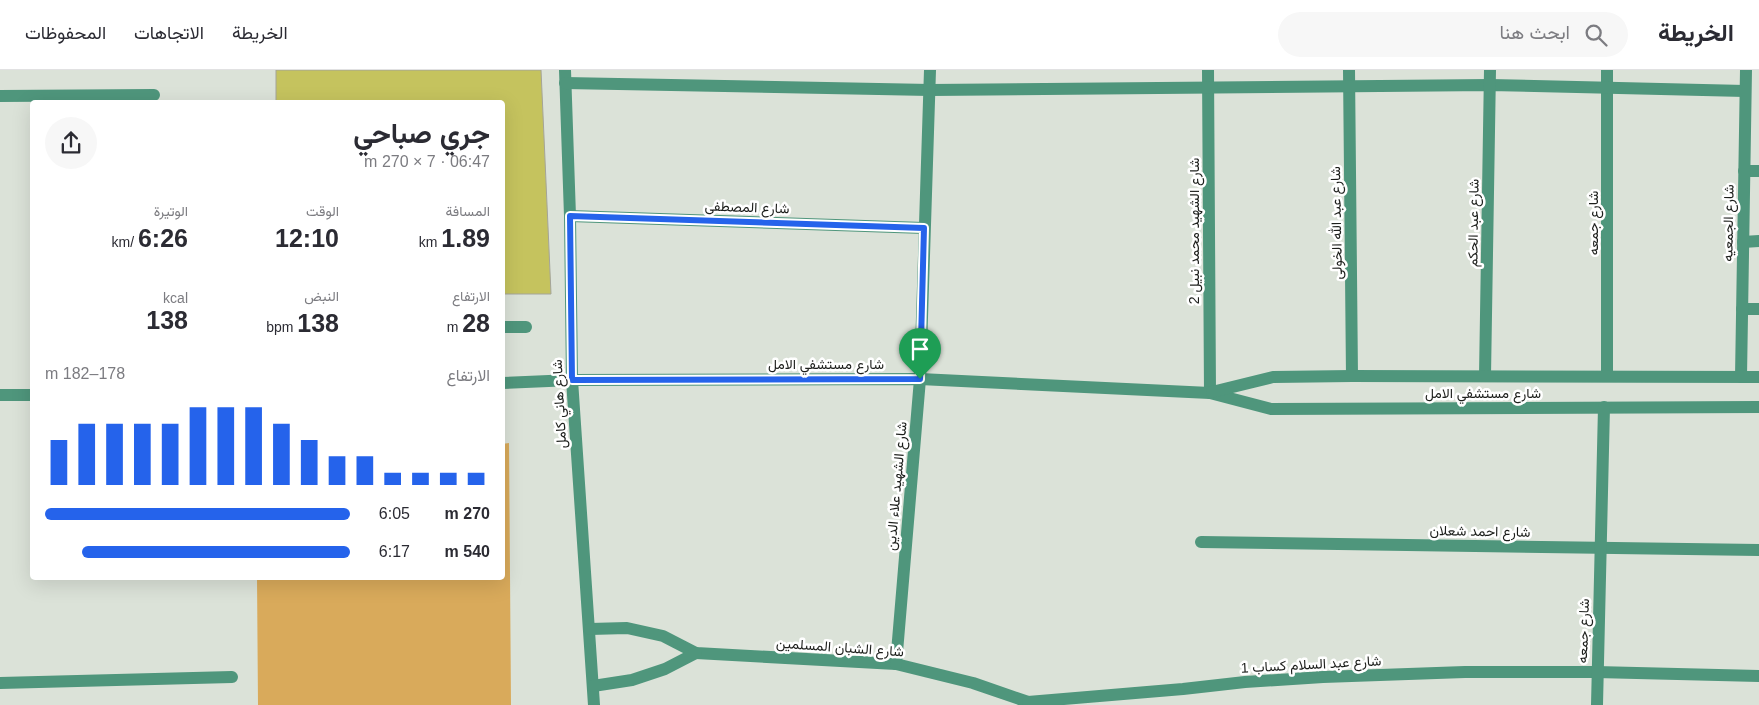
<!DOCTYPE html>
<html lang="ar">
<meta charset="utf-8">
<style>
body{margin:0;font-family:Helvetica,Vazirmatn,sans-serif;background:#f7f7f7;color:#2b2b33;direction:rtl;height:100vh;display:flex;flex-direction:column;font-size:19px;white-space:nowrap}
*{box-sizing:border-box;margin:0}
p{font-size:16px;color:#7c7c81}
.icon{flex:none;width:28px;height:28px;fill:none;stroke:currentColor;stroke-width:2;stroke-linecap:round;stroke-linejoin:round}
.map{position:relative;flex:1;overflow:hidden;direction:ltr}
.side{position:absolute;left:30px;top:30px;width:475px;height:480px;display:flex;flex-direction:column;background:#fff;border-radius:5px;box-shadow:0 5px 20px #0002;direction:rtl}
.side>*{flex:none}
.pin{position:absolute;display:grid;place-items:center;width:42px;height:42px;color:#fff;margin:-51px -21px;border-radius:50% 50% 50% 0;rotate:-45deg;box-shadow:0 0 5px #0007}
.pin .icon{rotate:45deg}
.round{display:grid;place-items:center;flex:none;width:52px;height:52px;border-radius:26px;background:#f7f7f7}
.summary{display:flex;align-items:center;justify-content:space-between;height:85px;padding:0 15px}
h1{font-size:28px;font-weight:700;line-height:38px}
.figures{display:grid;grid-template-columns:repeat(3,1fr);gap:8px;height:85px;padding:5px 15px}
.figures div{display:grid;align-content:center}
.figures b{font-size:25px;font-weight:700}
.figures small{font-size:14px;font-weight:400}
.figures p{font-size:14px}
.chart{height:140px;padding:10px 15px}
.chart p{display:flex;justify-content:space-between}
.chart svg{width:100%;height:90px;margin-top:5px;stroke:#2563eb;stroke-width:6}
ul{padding:0 15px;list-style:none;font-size:16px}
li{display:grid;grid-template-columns:80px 60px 1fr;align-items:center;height:38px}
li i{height:12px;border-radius:6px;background:#2563eb}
header{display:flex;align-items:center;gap:30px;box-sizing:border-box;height:70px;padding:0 25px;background:#fff;border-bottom:1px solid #e1e1e2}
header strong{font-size:24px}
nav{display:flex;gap:28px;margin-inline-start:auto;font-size:18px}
.search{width:350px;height:45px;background:#f7f7f7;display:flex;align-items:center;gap:12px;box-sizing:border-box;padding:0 18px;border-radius:28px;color:#7c7c81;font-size:19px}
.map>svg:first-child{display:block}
</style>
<header>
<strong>الخريطة</strong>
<div class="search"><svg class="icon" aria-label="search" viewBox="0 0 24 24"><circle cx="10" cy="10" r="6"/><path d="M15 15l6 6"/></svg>ابحث هنا</div>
<nav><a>الخريطة</a><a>الاتجاهات</a><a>المحفوظات</a></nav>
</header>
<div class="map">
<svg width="1759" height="635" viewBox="0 0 1759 635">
<rect width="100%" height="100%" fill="#dbe2d8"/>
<polygon fill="#d9aa5b" points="509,373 511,635 258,635 257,508 502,508 502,374"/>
<polygon fill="#c5c35e" stroke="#a4a499" points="276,0 541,0 551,224 502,224 502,32 276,32"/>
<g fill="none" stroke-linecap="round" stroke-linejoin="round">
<g stroke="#4f967c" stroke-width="12">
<polyline points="0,26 154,25"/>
<polyline points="502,257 526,257"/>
<polyline points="0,613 232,607"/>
</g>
<g stroke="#4f967c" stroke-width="12">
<polyline points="565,0 570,146 572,310 594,635"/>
<polyline points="1208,0 1210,323"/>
<polyline points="1349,0 1352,306"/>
<polyline points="1607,0 1607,306"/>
<polyline points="565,13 930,20 1490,15 1745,21"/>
<polyline points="1744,101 1759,101"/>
<polyline points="570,146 924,158"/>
<polyline points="1743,172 1759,171"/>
<polyline points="1742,239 1759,239"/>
<polyline points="1485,306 1490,0"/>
<polyline points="1741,307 1746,0"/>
<polyline points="502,313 572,310 920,309 1210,323 1271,339 1759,337"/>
<polyline points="1212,322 1273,307 1352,306 1759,307"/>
<polyline points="0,325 32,325"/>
<polyline points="1201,472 1759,480"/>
<polyline points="590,559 627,558 663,566 696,583 896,594 973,613 1034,634"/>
<polyline points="896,594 920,309 930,0"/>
<polyline points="593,616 632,610 665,599 696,583"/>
<polyline points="1028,632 1183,619 1245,612 1323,607 1465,602 1596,602 1759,606"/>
<polyline points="1597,635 1604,337"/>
</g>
</g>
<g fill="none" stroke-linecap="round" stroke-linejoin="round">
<defs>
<polygon id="route" points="570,146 924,158 920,309 572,310"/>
</defs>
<use href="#route" stroke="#fff" stroke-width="10"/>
<use href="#route" stroke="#2563eb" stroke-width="6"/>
</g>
<g text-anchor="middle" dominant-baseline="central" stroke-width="5" stroke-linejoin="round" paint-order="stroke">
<g font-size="14" fill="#1c1e1b" stroke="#fff">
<text transform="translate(747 137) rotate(2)">شارع المصطفى</text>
<text transform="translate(1336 153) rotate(-91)">شارع عبد الله الخولى</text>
<text transform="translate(1473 153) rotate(-89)">شارع عبد الحكم</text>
<text transform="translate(1593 153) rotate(-90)">شارع جمعه</text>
<text transform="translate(1728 153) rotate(-89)">شارع الجمعيه</text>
<text transform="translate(1194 161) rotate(-90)">شارع الشهيد محمد نبيل 2</text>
<text x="826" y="294">شارع مستشفي الامل</text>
<text x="1483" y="323">شارع مستشفي الامل</text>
<text transform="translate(559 334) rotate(-93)">شارع هاني كامل</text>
<text transform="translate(896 416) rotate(-85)">شارع الشهيد علاء الدين</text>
<text transform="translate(1480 461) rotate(1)">شارع احمد شعلان</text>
<text transform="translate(1583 561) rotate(-88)">شارع جمعه</text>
<text transform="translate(840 577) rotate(4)">شارع الشبان المسلمين</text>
<text transform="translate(1311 594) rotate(-3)">شارع عبد السلام كساب 1</text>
</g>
</g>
</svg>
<div class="pin" style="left:920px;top:309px;background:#1e9e55"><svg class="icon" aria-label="arrive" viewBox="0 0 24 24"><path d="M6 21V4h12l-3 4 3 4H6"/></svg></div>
<section class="side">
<div class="summary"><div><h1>جري صباحي</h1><p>06:47 · 7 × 270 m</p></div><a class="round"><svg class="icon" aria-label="share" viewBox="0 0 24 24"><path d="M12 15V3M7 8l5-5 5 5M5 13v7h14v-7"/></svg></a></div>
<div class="figures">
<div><p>المسافة</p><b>1.89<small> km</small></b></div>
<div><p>الوقت</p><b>12:10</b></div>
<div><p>الوتيرة</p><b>6:26<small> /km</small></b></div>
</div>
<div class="figures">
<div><p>الارتفاع</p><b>28<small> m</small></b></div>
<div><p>النبض</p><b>138<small> bpm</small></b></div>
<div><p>kcal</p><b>138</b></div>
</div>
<div class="chart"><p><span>الارتفاع</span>178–182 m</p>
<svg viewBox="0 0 160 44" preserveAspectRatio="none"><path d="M5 44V22M15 44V14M25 44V14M35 44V14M45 44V14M55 44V6M65 44V6M75 44V6M85 44V14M95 44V22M105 44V30M115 44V30M125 44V38M135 44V38M145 44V38M155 44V38"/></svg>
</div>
<ul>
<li><b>270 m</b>6:05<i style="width:100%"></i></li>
<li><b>540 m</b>6:17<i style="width:88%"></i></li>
</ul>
</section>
</div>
